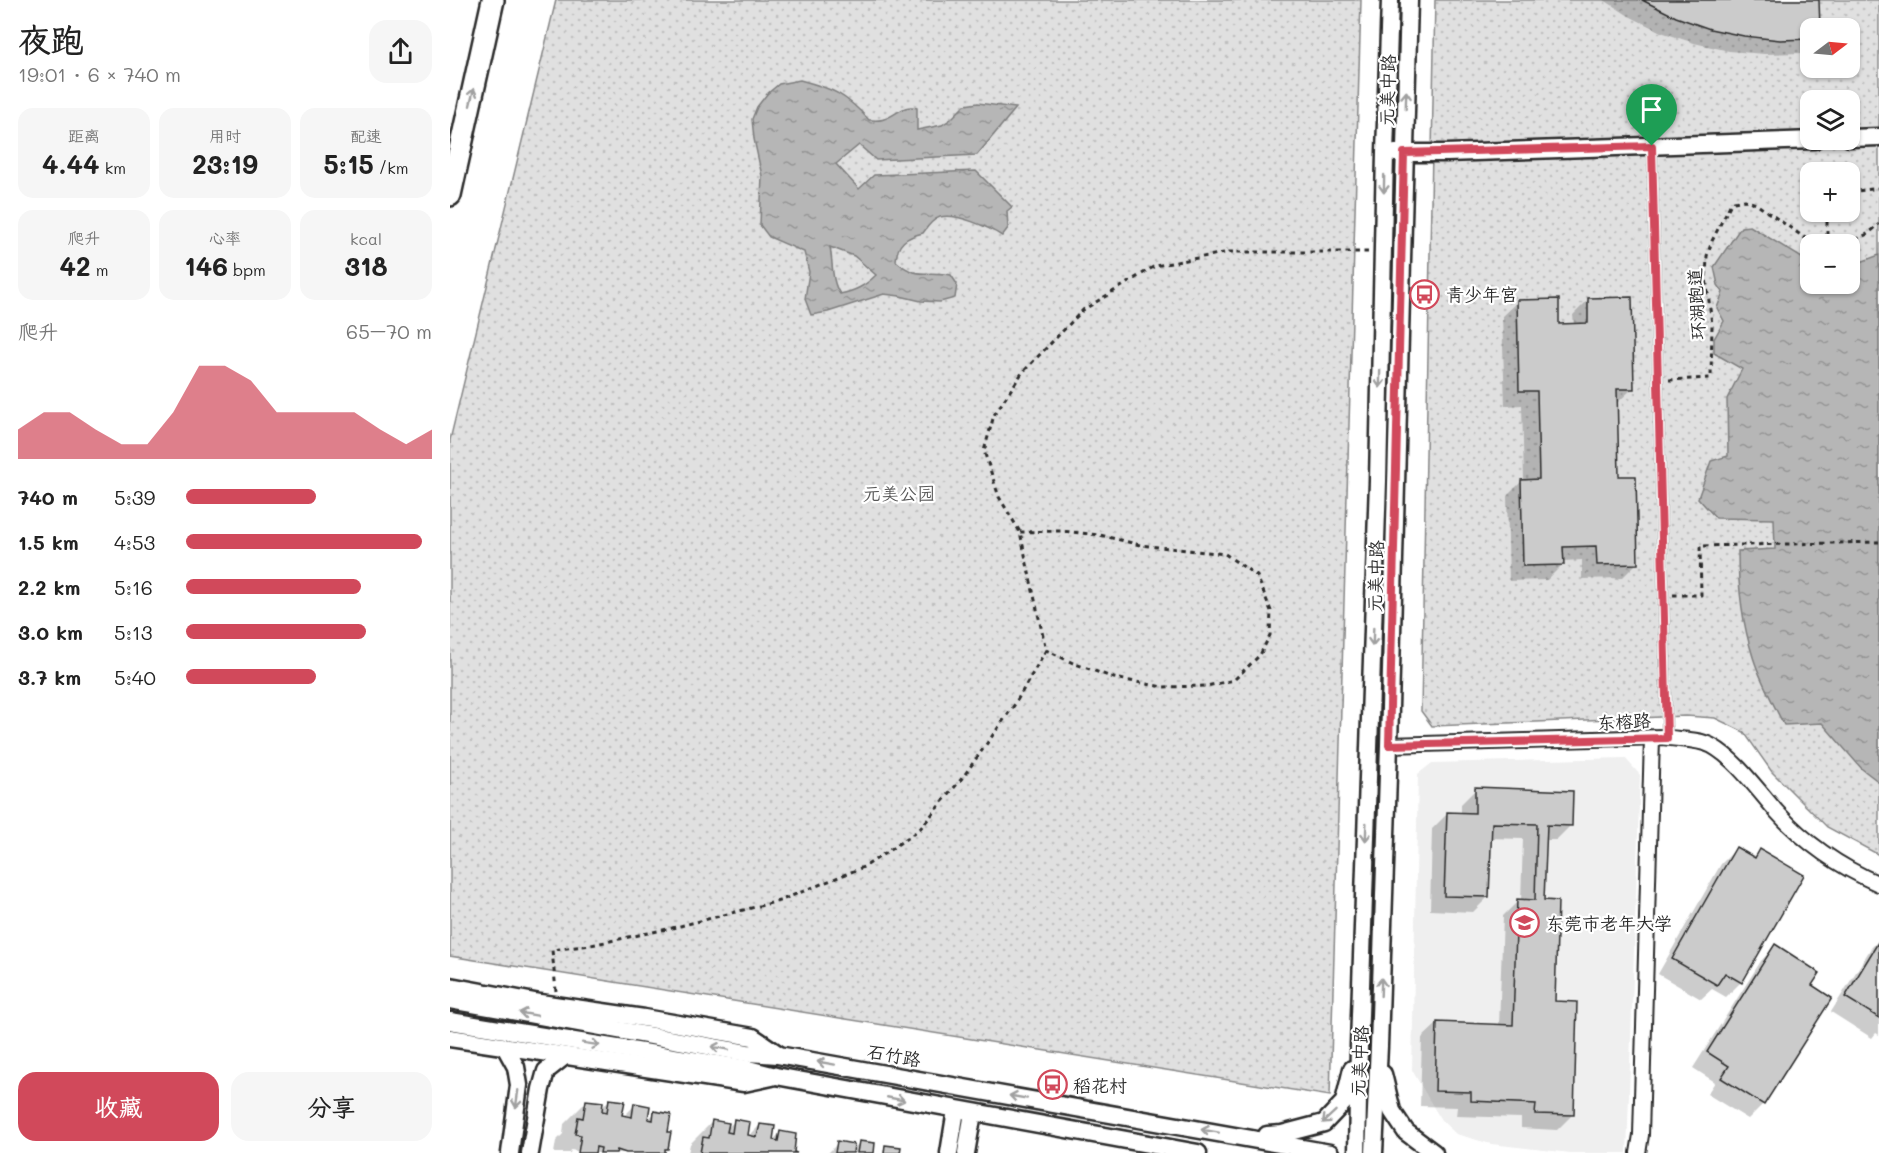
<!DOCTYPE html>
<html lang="zh">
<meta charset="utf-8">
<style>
body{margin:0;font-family:Mali,"LXGW WenKai TC",sans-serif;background:#f6f6f6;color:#222;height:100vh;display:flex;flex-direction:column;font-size:22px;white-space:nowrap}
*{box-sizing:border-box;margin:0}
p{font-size:20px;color:#767676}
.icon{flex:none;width:33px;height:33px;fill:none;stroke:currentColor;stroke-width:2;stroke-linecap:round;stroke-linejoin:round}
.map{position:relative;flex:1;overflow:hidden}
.side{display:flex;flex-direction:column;background:#fff;width:450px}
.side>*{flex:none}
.needle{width:39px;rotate:74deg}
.tools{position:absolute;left:1350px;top:18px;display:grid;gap:12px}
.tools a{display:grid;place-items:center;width:60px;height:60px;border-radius:12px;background:#fff;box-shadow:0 2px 4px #0004;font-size:30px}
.pin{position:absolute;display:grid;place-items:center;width:51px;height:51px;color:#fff;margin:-62px -26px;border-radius:50% 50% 50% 0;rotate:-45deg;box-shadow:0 0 6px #0007}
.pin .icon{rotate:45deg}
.round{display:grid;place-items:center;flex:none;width:63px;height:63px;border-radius:18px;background:#f6f6f6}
.headline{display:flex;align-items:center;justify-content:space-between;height:102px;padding:0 18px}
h1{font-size:33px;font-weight:800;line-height:45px}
.figures{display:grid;grid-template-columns:repeat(3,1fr);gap:9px;height:102px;padding:6px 18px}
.figures div{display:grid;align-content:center;border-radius:15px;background:#f6f6f6;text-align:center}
.figures b{font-size:26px;font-weight:800}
.figures small{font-size:16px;font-weight:400}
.figures p{font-size:16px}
.chart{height:168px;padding:12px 18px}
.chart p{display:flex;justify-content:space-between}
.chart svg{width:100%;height:108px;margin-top:6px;fill:#d1495b;opacity:.7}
.cta{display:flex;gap:12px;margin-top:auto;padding:12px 18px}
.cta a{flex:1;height:69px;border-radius:18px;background:#d1495b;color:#fff;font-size:24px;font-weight:800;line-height:69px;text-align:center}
.cta a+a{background:#f6f6f6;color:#222}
ul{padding:0 18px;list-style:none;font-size:20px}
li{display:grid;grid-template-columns:96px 72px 1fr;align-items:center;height:45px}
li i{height:15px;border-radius:8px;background:#d1495b}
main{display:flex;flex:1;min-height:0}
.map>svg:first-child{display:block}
</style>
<main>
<section class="side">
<div class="headline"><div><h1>夜跑</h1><p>19:01 · 6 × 740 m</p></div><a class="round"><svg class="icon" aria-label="share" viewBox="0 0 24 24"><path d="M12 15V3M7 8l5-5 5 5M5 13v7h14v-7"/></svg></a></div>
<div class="figures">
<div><p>距离</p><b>4.44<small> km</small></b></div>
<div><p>用时</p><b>23:19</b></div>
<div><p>配速</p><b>5:15<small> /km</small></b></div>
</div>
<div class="figures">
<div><p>爬升</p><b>42<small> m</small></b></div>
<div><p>心率</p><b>146<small> bpm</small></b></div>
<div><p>kcal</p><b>318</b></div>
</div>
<div class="chart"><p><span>爬升</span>65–70 m</p>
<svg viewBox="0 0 160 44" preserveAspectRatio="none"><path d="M0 44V32L10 25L20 25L30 32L40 38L50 38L60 25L70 6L80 6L90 12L100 25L110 25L120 25L130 25L140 32L150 38L160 32V44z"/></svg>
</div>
<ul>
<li><b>740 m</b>5:39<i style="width:53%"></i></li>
<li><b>1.5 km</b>4:53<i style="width:96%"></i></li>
<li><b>2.2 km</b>5:16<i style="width:71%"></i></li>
<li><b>3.0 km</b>5:13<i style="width:73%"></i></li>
<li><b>3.7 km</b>5:40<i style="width:53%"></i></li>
</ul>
<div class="cta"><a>收藏</a><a>分享</a></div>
</section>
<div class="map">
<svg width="1429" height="1153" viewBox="0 0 1429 1153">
<defs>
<pattern id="park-dots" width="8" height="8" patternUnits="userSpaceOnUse" patternTransform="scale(1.5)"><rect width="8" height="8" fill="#e0e0e0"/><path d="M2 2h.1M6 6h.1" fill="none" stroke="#c0c0c0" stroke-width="1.8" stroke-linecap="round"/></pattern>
<pattern id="water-ripples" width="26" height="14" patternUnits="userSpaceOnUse" patternTransform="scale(1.5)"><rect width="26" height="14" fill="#b6b6b6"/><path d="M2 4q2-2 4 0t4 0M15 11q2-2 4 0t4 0" fill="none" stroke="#949494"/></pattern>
</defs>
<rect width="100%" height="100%" fill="#fff"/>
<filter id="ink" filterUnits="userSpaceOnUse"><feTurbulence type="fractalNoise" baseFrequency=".0167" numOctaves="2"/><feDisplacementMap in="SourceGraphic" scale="12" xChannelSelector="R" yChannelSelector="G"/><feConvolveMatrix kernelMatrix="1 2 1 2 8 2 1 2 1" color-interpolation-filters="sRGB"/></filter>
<g filter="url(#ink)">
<polygon fill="#efefef" points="1175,758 1190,775 1177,1153 1121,1153 1041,1144 1006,1134 991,1120 962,1070 968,774 982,763"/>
<g fill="url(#park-dots)" stroke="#868686" stroke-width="1.5" fill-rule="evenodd">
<polygon points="106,0 911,0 880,1096 0,956 0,440"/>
<path d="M985 0H1429V855L1377 827 1322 772 1294 732 1265 718 1236 716 982 726 971 711ZM1360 28H1400V68H1360ZM1360 100H1400V140H1360ZM1360 172H1400V212H1360ZM1360 244H1400V284H1360Z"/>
</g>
<g fill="url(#water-ripples)" stroke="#7e7e7e" stroke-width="1.5" fill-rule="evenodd">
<path d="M350 80C384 89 395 94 419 120 423 120 430 121 434 119 446 116 454 103 467 108V130L492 125 501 119 515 105 528 103 566 108 527 155 426 160 409 145 386 164 409 189 424 175 526 171 562 207 557 211 558 228 552 236C538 227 507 213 490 217 483 219 477 227 473 233 456 237 447 243 446 261 467 280 477 270 501 275L507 284 505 298 490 302 471 301 450 296 434 294 378 312 361 315 355 299 359 272 354 252 319 237 310 225 312 176 304 139 302 119 307 107 317 94 329 84ZM380 247 404 256 426 275C415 286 405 291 390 294 381 281 383 262 380 247Z"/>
<path d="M1300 226 1360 263V284H1400V266L1429 255V782L1412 769 1372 723 1334 725C1323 703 1310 680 1303 657 1292 622 1288 587 1288 551L1325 549 1324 519 1266 518 1248 498 1261 461 1278 456 1277 399 1292 369 1264 353V339L1274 321 1267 308 1273 292 1268 285 1264 267 1291 227Z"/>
</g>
<g fill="#0003">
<polygon points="1154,0 1367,0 1368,28 1360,28 1360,46 1354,53 1314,54 1279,51 1244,43 1211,32 1179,16"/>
<polygon points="1138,300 1183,388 1166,404 1168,478 1187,563 1172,578 1132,579 1132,560 1112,561 1112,565 1097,580 1059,581 1057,496 1072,481 1074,481 1072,405 1055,406 1052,316 1068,301 1108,325 1124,325 1123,315"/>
<polygon points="1026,789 1121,825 1106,840 1095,840 1093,902 1104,1002 1122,1115 1107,1130 1071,1128 1071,1118 1006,1116 1007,1107 970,1106 972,1038 988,1023 1049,1026 1053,916 1068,901 1071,901 1073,839 1040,838 1038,897 1023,912 980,910 982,829 997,814 1011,814 1011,804"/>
<polygon points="1286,849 1302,858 1310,851 1291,982 1276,997 1262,989 1251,999 1208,974 1271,864"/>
<polygon points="1429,940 1429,1035 1426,1033 1422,1038 1381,1012 1421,948"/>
<polygon points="1325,946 1360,985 1380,998 1313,1104 1298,1119 1257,1094 1265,1082 1243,1068 1311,961"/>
<polygon points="159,1100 171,1116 173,1117 185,1105 196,1121 205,1113 216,1133 217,1149 213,1153 138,1153 121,1150 120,1153 104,1153 106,1141 113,1134 114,1124 137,1101 151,1109"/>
<polygon points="285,1121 296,1137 298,1137 310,1125 321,1142 330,1133 342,1153 238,1153 240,1144 262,1122 276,1129"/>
<polygon points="410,1142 422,1153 378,1153 388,1143 401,1151"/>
</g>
<g fill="#cbcbcb" stroke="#2b2b2b" stroke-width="1.5">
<polygon points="1192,0 1369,0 1370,28 1360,28 1360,39 1330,40 1294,36 1260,29 1226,17"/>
<polygon points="1182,297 1184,389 1167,389 1169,476 1186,476 1188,564 1147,565 1146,546 1113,547 1114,565 1073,566 1071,480 1089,479 1087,391 1069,391 1067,300 1109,299 1109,324 1138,323 1138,298"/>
<polygon points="1025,787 1123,791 1122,826 1097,825 1094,900 1108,901 1105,1001 1127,1002 1124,1115 1085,1114 1086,1104 1021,1101 1021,1092 985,1091 987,1022 1063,1025 1067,899 1085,900 1087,824 1042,823 1039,897 994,896 997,812 1025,813"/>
<polygon points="1286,847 1305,858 1310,849 1354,875 1292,983 1275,973 1267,985 1222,959"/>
<polygon points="1429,941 1429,1018 1395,997"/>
<polygon points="1325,944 1370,973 1362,985 1382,998 1314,1105 1271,1078 1279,1066 1257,1052"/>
<polygon points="159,1099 175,1101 172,1115 182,1117 184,1103 200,1106 198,1119 203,1120 204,1111 221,1114 218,1132 221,1132 218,1149 215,1149 215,1153 176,1153 167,1150 166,1153 150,1153 151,1148 146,1147 145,1153 128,1153 131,1135 125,1134 128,1117 133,1118 136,1100 153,1102 152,1111 157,1112"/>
<polygon points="284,1119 300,1122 298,1135 307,1137 310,1124 325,1126 323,1140 328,1141 330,1131 346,1134 344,1152 347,1153 250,1153 253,1137 259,1138 262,1120 279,1123 277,1132 282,1133"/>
<polygon points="387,1141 404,1144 403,1153 385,1153"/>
<polygon points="409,1141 425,1143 424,1153 407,1153"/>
<polygon points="435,1145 451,1147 450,1153 434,1153"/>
</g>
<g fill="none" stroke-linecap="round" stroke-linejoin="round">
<defs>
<polyline id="service" points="1202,145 1217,738"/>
<g id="minor">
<path d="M939 745 1212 737C1228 740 1248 738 1262 746 1287 760 1309 792 1327 812 1356 844 1390 867 1429 884"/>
<polyline points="1188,1153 1191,1135 1202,738"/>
</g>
<g id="tertiary">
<polyline points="1400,138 1429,137"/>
<polyline points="945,153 997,153 1364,140"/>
<polyline points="0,986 90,1003 194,1018 303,1037 328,1054"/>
<polyline points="0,1000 297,1053 328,1055 880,1153"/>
<polyline points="0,1021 298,1069 326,1076 748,1153"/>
<polyline points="0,1038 294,1083 322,1077"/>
<polyline points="55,1047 66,1067 69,1085 60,1153"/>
<polyline points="933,1074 942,1111 956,1132 984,1153"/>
<polyline points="817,1135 832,1134 874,1123 894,1102 902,1069"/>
<polyline points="80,1153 91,1089 96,1071 115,1056"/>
<polyline points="499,1153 506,1110"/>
<polyline points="516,1153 523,1113"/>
<polyline points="907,1153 909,1045 928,481 935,153 940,0"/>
<polyline points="924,1153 929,1046 939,745 959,0"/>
</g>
<polyline id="trunk" points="0,195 43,0"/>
</defs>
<use href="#service" stroke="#2b2b2b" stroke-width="11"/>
<use href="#minor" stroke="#2b2b2b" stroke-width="18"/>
<use href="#tertiary" stroke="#2b2b2b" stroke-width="21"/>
<use href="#trunk" stroke="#2b2b2b" stroke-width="26"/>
<g stroke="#2b2b2b" stroke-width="3" stroke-dasharray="4.5 4.5" stroke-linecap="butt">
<polyline points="1400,192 1429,188"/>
<polyline points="1377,212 1377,244"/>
<path d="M1388 244C1403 242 1418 236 1429 224"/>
<polyline points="1219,380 1261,378 1262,324 1256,278 1257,256 1262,241 1280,205 1284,202 1295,200 1306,204 1355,238 1370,244 1382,244"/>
<polyline points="570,532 611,531 650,535 690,545 775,554 807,576 821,611 820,635 810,655 784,680 757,686 713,687 664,678 623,663 596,650"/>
<polyline points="1223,595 1251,595 1250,546 1429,542"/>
<polyline points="106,991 102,950 141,945 222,928 329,901 416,866 469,830 513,777 565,704 596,650 570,532 549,497 534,451 544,415 572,373 633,310 705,266 779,252 919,252"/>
</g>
<use href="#service" stroke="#fff" stroke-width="7"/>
<use href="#minor" stroke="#fff" stroke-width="14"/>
<use href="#tertiary" stroke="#fff" stroke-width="16"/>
<use href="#trunk" stroke="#fff" stroke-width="21"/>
</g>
<defs><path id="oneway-shaft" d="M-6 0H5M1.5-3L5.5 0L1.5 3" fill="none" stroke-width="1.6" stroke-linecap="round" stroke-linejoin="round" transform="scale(1.5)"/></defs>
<g stroke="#a0a0a0">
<use href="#oneway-shaft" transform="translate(22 97) rotate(-77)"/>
<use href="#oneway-shaft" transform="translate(956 100) rotate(-88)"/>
<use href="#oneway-shaft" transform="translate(934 184) rotate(91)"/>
<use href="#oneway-shaft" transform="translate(930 379) rotate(91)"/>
<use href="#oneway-shaft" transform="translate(923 637) rotate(92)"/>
<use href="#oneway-shaft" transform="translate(916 832) rotate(92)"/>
<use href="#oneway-shaft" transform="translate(931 987) rotate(-88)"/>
<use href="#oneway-shaft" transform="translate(78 1014) rotate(-170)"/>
<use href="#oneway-shaft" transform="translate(141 1044) rotate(9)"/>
<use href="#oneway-shaft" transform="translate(270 1048) rotate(-170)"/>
<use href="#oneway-shaft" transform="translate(376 1063) rotate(-170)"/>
<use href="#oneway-shaft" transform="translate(568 1097) rotate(-170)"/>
<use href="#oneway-shaft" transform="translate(67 1099) rotate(98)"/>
<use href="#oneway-shaft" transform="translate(446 1099) rotate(11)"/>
<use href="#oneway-shaft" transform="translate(879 1117) rotate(137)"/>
<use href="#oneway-shaft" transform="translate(760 1131) rotate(-170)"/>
</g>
</g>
<g fill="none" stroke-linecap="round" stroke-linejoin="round" filter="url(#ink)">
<defs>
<polygon id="route" points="1202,146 1217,738 939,745 954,153"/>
</defs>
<use href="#route" stroke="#fff" stroke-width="12"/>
<use href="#route" stroke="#d1495b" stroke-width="8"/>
</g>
<defs>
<symbol id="bus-ring" viewBox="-11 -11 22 22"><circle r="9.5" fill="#fff" stroke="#d1495b" stroke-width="1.5"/><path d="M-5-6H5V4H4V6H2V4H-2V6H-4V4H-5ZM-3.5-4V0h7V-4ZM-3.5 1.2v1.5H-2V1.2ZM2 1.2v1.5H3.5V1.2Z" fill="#d1495b"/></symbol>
<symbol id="school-ring" viewBox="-11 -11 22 22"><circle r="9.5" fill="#fff" stroke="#d1495b" stroke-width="1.5"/><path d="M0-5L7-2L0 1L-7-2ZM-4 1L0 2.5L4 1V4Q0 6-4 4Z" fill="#d1495b"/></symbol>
</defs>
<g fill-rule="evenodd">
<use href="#bus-ring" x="958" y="278" width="33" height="33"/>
<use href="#school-ring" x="1058" y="906" width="33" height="33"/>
<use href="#bus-ring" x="586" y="1068" width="33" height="33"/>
</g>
<g text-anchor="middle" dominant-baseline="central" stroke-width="4.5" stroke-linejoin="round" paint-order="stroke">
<g font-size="18" fill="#2b2b2b" stroke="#fff">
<text transform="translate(937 90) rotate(-88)">元美中路</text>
<text transform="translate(1246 304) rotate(-93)">环湖跑道</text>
<text transform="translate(925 576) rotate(-88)">元美中路</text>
<text transform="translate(1174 721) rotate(-3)">东榕路</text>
<text transform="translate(444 1055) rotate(10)">石竹路</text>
<text transform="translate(909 1061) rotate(-87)">元美中路</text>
</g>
<g font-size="18" fill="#2b2b2b" stroke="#fff" text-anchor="start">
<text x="996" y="294">青少年宫</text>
<text x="1096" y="923">东莞市老年大学</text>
<text x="623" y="1085">稻花村</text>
</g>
<g font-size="18" fill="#585858" stroke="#fff">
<text x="449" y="493">元美公园</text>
</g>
</g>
</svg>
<div class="tools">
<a><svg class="needle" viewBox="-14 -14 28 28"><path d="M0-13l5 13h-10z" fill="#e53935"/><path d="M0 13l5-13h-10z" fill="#767676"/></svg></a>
<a><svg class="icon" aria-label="layers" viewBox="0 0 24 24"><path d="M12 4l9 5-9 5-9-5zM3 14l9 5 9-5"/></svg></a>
<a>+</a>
<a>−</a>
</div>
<div class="pin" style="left:1202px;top:146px;background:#1e9e55"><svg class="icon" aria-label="arrive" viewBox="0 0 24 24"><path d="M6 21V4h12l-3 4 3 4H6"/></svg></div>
</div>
</main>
